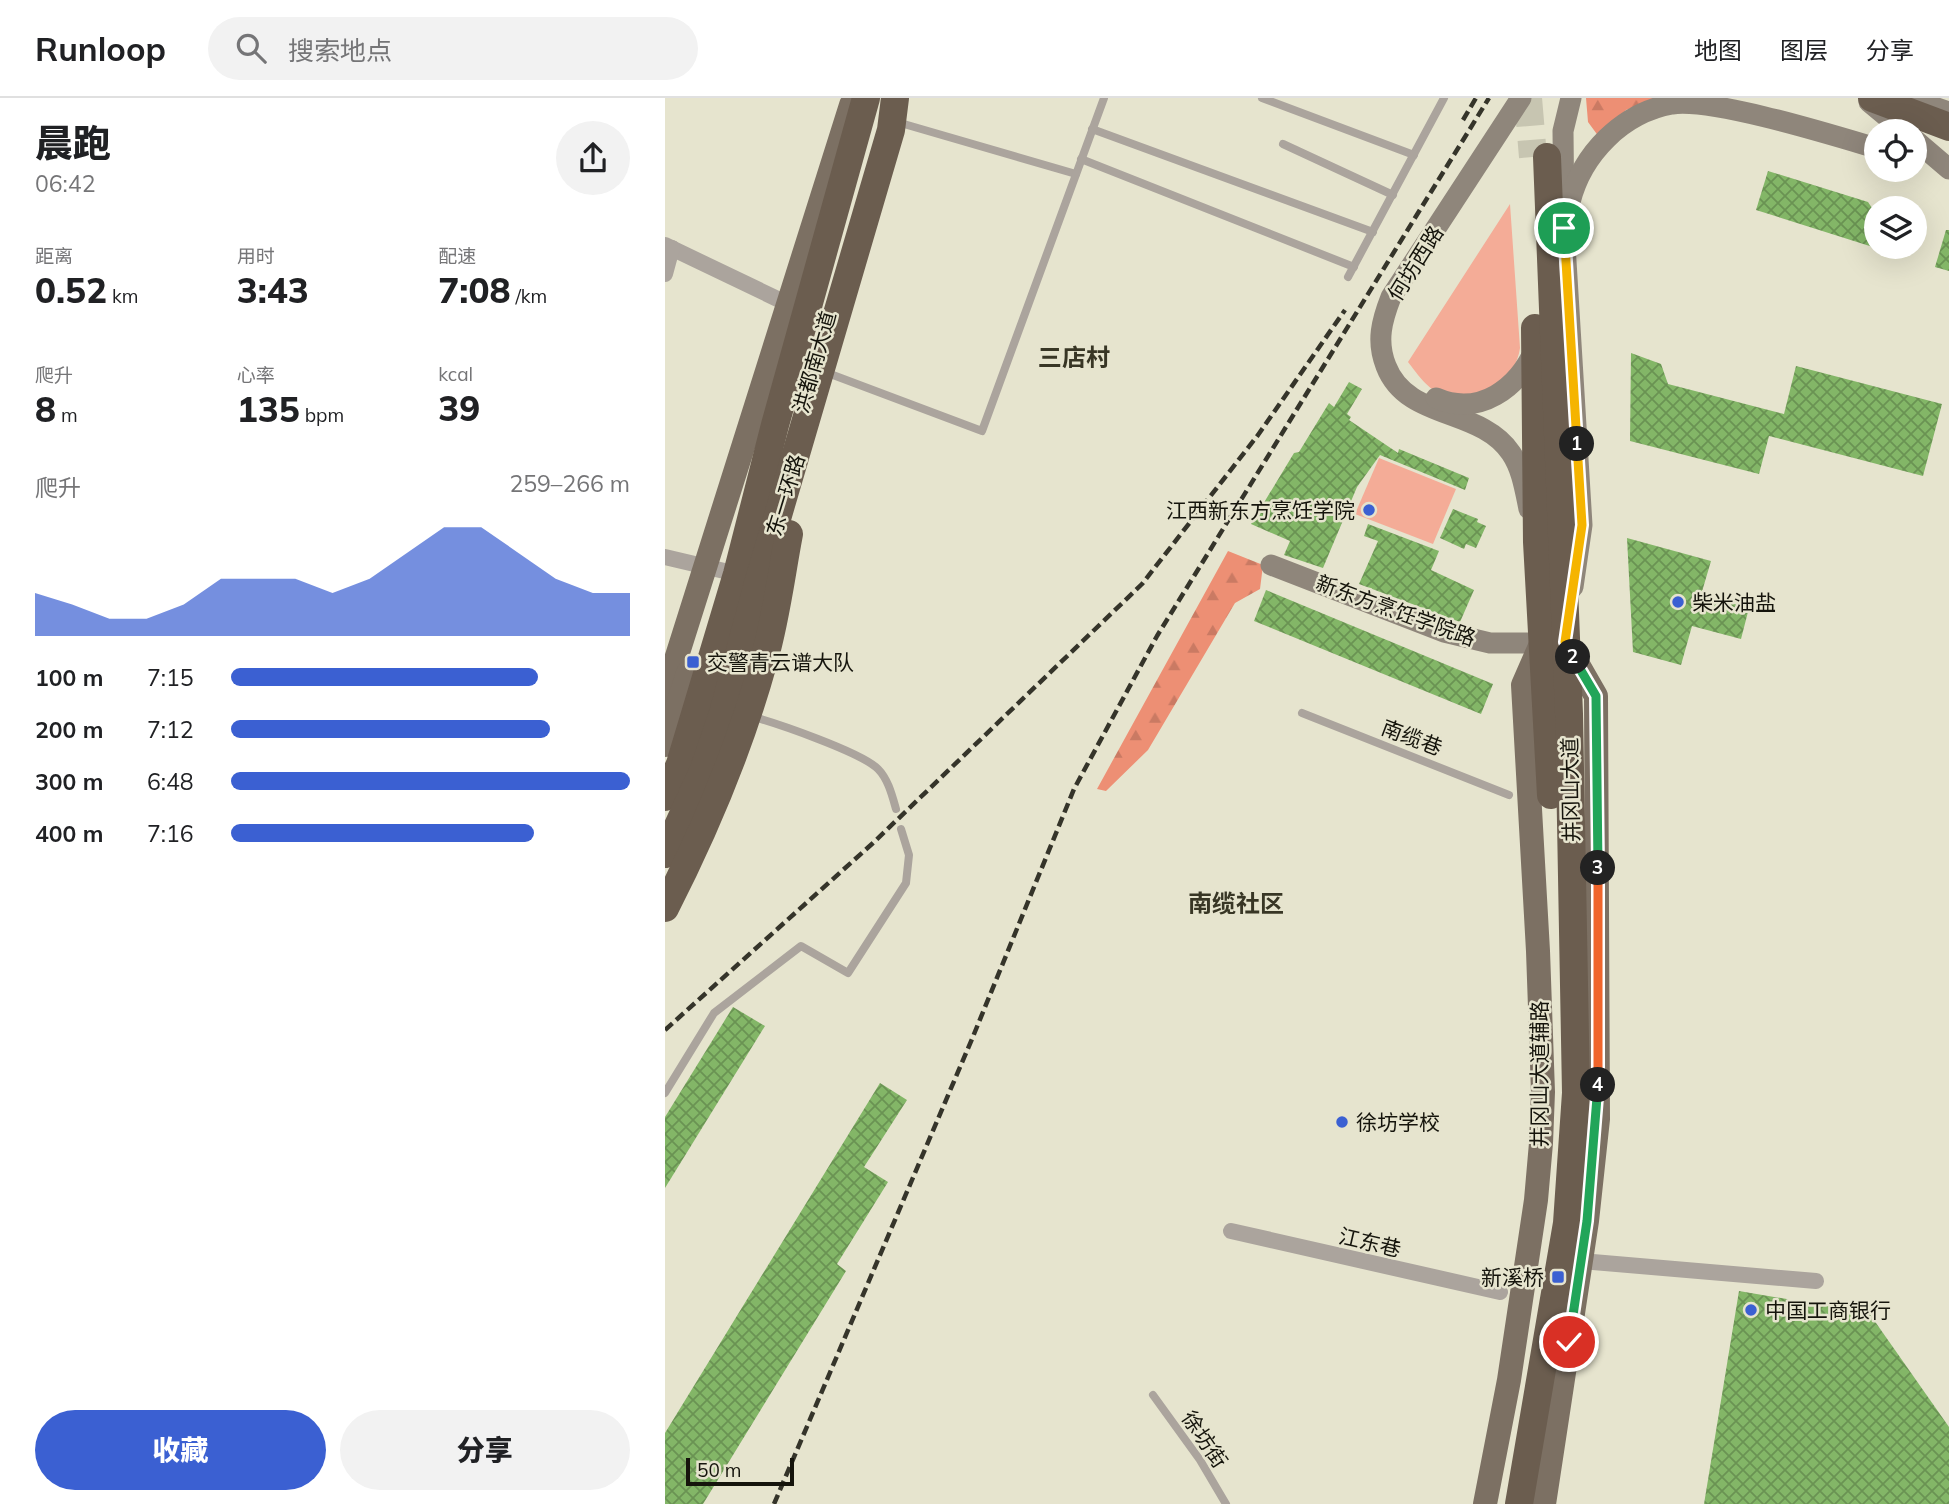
<!DOCTYPE html>
<html lang="zh">
<meta charset="utf-8">
<style>
body{margin:0;font-family:Mulish,"Noto Sans SC",sans-serif;background:#f2f2f2;color:#202124;height:100vh;display:flex;flex-direction:column;font-size:26px;white-space:nowrap}
*{box-sizing:border-box;margin:0}
p{font-size:23px;color:#757577}
.icon{flex:none;width:38px;height:38px;fill:none;stroke:currentColor;stroke-width:2;stroke-linecap:round;stroke-linejoin:round}
.map{position:relative;flex:1;overflow:hidden}
.side{display:flex;flex-direction:column;background:#fff;width:665px}
.side>*{flex:none}
.tools{position:absolute;left:1199px;top:21px;display:grid;gap:14px}
.tools a{display:grid;place-items:center;width:63px;height:63px;border-radius:50%;background:#fff;box-shadow:0 7px 28px #0002;font-size:35px}
.scale{position:absolute;left:21px;bottom:18px;width:108px;box-sizing:border-box;padding-left:7px;border:4px solid #15140c;border-top:0;font-size:19px;line-height:24px;white-space:nowrap;color:#15140c;-webkit-text-stroke:5px #e6e4ce;paint-order:stroke}
.pin{position:absolute;display:grid;place-items:center;width:60px;height:60px;color:#fff;margin:-30px;border:4px solid #fff;border-radius:50%;box-shadow:0 2px 7px #0007}
.km{position:absolute;width:35px;height:35px;margin:-18px;border-radius:50%;background:#222;color:#fff;font-size:19px;line-height:35px;text-align:center}
.round{display:grid;place-items:center;flex:none;width:74px;height:74px;border-radius:37px;background:#f2f2f2}
.head{display:flex;align-items:center;justify-content:space-between;height:119px;padding:0 35px}
h1{font-size:38px;font-weight:800;line-height:52px}
.metrics{display:grid;grid-template-columns:repeat(3,1fr);gap:10px;height:119px;padding:7px 35px}
.metrics div{display:grid;align-content:center}
.metrics b{font-size:35px;font-weight:800}
.metrics small{font-size:19px;font-weight:400}
.metrics p{font-size:19px}
.chart{height:196px;padding:14px 35px}
.chart p{display:flex;justify-content:space-between}
.chart svg{width:100%;height:126px;margin-top:7px;fill:#3b60d2;opacity:.7}
.action{display:flex;gap:14px;margin-top:auto;padding:14px 35px}
.action a{flex:1;height:80px;border-radius:42px;background:#3b60d2;color:#fff;font-size:28px;font-weight:800;line-height:80px;text-align:center}
.action a+a{background:#f2f2f2;color:#202124}
ul{padding:0 35px;list-style:none;font-size:23px}
li{display:grid;grid-template-columns:112px 84px 1fr;align-items:center;height:52px}
li i{height:18px;border-radius:9px;background:#3b60d2}
header{display:flex;align-items:center;gap:42px;box-sizing:border-box;height:98px;padding:0 35px;background:#fff;border-bottom:2px solid #e0e0e0}
header strong{font-size:33px}
nav{display:flex;gap:38px;margin-inline-start:auto;font-size:24px}
.search{width:490px;height:63px;background:#f2f2f2;display:flex;align-items:center;gap:18px;box-sizing:border-box;padding:0 24px;border-radius:38px;color:#757577;font-size:26px}
main{display:flex;flex:1;min-height:0}
.map>svg:first-child{display:block}
</style>
<header>
<strong>Runloop</strong>
<div class="search"><svg class="icon" aria-label="search" viewBox="0 0 24 24"><circle cx="10" cy="10" r="6"/><path d="M15 15l6 6"/></svg>搜索地点</div>
<nav><a>地图</a><a>图层</a><a>分享</a></nav>
</header>
<main>
<section class="side">
<div class="head"><div><h1>晨跑</h1><p>06:42</p></div><a class="round"><svg class="icon" aria-label="share" viewBox="0 0 24 24"><path d="M12 15V3M7 8l5-5 5 5M5 13v7h14v-7"/></svg></a></div>
<div class="metrics">
<div><p>距离</p><b>0.52<small> km</small></b></div>
<div><p>用时</p><b>3:43</b></div>
<div><p>配速</p><b>7:08<small> /km</small></b></div>
</div>
<div class="metrics">
<div><p>爬升</p><b>8<small> m</small></b></div>
<div><p>心率</p><b>135<small> bpm</small></b></div>
<div><p>kcal</p><b>39</b></div>
</div>
<div class="chart"><p><span>爬升</span>259–266 m</p>
<svg viewBox="0 0 160 44" preserveAspectRatio="none"><path d="M0 44V29L10 33L20 38L30 38L40 33L50 24L60 24L70 24L80 29L90 24L100 15L110 6L120 6L130 15L140 24L150 29L160 29V44z"/></svg>
</div>
<ul>
<li><b>100 m</b>7:15<i style="width:77%"></i></li>
<li><b>200 m</b>7:12<i style="width:80%"></i></li>
<li><b>300 m</b>6:48<i style="width:100%"></i></li>
<li><b>400 m</b>7:16<i style="width:76%"></i></li>
</ul>
<div class="action"><a>收藏</a><a>分享</a></div>
</section>
<div class="map">
<svg width="1284" height="1406" viewBox="0 0 1284 1406">
<defs>
<pattern id="forest-firs" width="22" height="20" patternUnits="userSpaceOnUse" patternTransform="scale(1.75)"><rect width="22" height="20" fill="#ed8f74"/><path d="M5 1l3.5 6h-7zM16 11l3.5 6h-7z" fill="#ca7a63"/></pattern>
<pattern id="building-cross-hatch" width="8" height="8" patternUnits="userSpaceOnUse" patternTransform="scale(1.75)"><rect width="8" height="8" fill="#83b667"/><path d="M0 0l8 8M0 8l8-8" fill="none" stroke="#6a9353"/></pattern>
</defs>
<rect width="100%" height="100%" fill="#e6e4ce"/>
<g fill="#f4ac97">
<path d="M845 106 855 250C850 287 809 304 775 295 762 291 751 274 743 264Z"/>
<polygon points="714,360 791,391 768,446 690,416"/>
</g>
<g fill="url(#forest-firs)">
<polygon points="921,0 991,0 961,12 934,39 923,24"/>
<polygon points="563,453 598,467 595,491 570,505 483,652 441,693 432,691"/>
</g>
<g fill="url(#building-cross-hatch)">
<polygon points="1103,73 1203,104 1211,116 1211,150 1091,112"/>
<polygon points="1281,132 1284,132 1284,173 1270,169"/>
<polygon points="966,255 996,266 1003,286 1119,316 1131,268 1277,306 1258,378 1104,338 1094,376 965,343"/>
<polygon points="684,284 697,291 682,316 686,319 684,322 733,355 734,351 804,380 800,392 715,357 692,389 658,470 619,457 625,443 586,426 629,355 634,354 664,305 669,309"/>
<polygon points="788,411 813,421 812,424 821,428 811,450 801,446 799,451 775,440"/>
<polygon points="703,426 774,453 766,472 809,492 795,524 694,486 713,443 699,438"/>
<polygon points="962,440 1046,463 1036,497 1084,510 1076,541 1027,528 1016,567 968,554"/>
<polygon points="601,492 828,586 816,616 589,523"/>
<polygon points="68,909 100,928 0,1090 0,1019"/>
<polygon points="215,985 242,1002 199,1069 223,1084 172,1166 181,1173 38,1406 0,1406 0,1335"/>
<polygon points="1074,1193 1204,1215 1284,1329 1284,1406 1039,1406"/>
</g>
<g fill="none" stroke-linecap="round" stroke-linejoin="round">
<polyline stroke="#c7c5b1" stroke-width="28" stroke-dasharray="28 14" stroke-linecap="butt" points="863,0 868,59"/>
<g stroke="#aba49d" stroke-width="8">
<polyline points="597,0 749,57"/>
<polyline points="232,24 411,76"/>
<polyline points="427,31 708,134"/>
<polyline points="618,46 728,97"/>
<polyline points="416,61 689,169"/>
<polyline points="683,179 779,0"/>
<polyline points="160,274 317,333 439,0"/>
<polyline points="637,615 844,697"/>
<path d="M85 618C111 625 196 654 213 671 223 681 227 697 231 711"/>
<polyline points="0,995 49,915 136,848 183,875 241,785 244,757 236,731"/>
<polyline points="488,1297 535,1362 561,1406"/>
</g>
<g stroke="#aba49d" stroke-width="16">
<polyline points="0,147 123,206"/>
<polyline points="0,176 7,150"/>
<polyline points="0,459 72,476"/>
<polyline points="566,1133 835,1194"/>
<polyline points="916,1163 1151,1183"/>
</g>
<g stroke="#8f867b" stroke-width="21">
<path d="M856 0 726 199C717 222 711 243 721 268 742 323 815 309 846 355 857 371 860 392 864 411"/>
<polyline points="906,0 898,33 899,130 917,427 908,489"/>
<polyline points="1248,2 1284,14"/>
<polyline points="1204,4 1239,33"/>
<polyline points="1250,42 1284,71"/>
<path d="M905 104C917 56 957 15 1007 6 1048 0 1167 37 1211 50"/>
<path d="M771 300C815 319 853 290 870 251"/>
<polyline points="606,467 779,534 825,545 891,545"/>
</g>
<g stroke="#7c7063" stroke-width="24">
<polyline points="0,596 186,7"/>
<polyline points="0,647 23,575"/>
<polyline points="820,1406 844,1282 871,1102 876,1045 878,994 873,853 858,587 876,546"/>
<polyline points="879,1406 922,1123 933,1021 931,598 900,544"/>
</g>
<g stroke="#6b5d4f" stroke-width="28">
<polyline points="1207,0 1284,29"/>
<polyline points="870,230 872,444 886,697"/>
<polyline points="0,699 15,666 72,476 110,327 201,0"/>
<polyline points="0,756 39,671 58,615 94,482 226,32 230,0"/>
<path d="M0 810C41 730 75 649 99 562 111 521 116 478 124 436"/>
<polyline points="854,1406 902,1125 911,995 904,616 882,59"/>
</g>
<g stroke="#35342a" stroke-width="4.5" stroke-dasharray="10 5" stroke-linecap="butt">
<polyline points="798,22 811,0"/>
<polyline points="0,932 208,745 477,486 593,337 680,212"/>
<polyline points="109,1406 307,941 409,691 492,538 824,0"/>
</g>
</g>
<g fill="none" stroke-linecap="round" stroke-linejoin="round">
<defs>
<polyline id="split-1" points="899,130 912,346"/>
<polyline id="split-2" points="908,559 900,544 917,427 912,346"/>
<polyline id="split-3" points="908,559 931,598 933,770"/>
<polyline id="split-4" points="933,770 933,987"/>
<polyline id="split-5" points="904,1244 922,1123 933,987"/>
</defs>
<use href="#split-1" stroke="#fff" stroke-width="14"/>
<use href="#split-2" stroke="#fff" stroke-width="14"/>
<use href="#split-3" stroke="#fff" stroke-width="14"/>
<use href="#split-4" stroke="#fff" stroke-width="14"/>
<use href="#split-5" stroke="#fff" stroke-width="14"/>
<use href="#split-1" stroke="#f5b400" stroke-width="9"/>
<use href="#split-2" stroke="#f5b400" stroke-width="9"/>
<use href="#split-3" stroke="#22a559" stroke-width="9"/>
<use href="#split-4" stroke="#f0652b" stroke-width="9"/>
<use href="#split-5" stroke="#22a559" stroke-width="9"/>
</g>
<g fill="#3b60d2" stroke="#e6e4ce" stroke-width="2.5">
<circle cx="704" cy="412" r="7"/>
<circle cx="1013" cy="504" r="7"/>
<rect x="21" y="557" width="14" height="14" rx="3.5"/>
<circle cx="677" cy="1024" r="7"/>
<rect x="886" y="1172" width="14" height="14" rx="3.5"/>
<circle cx="1086" cy="1212" r="7"/>
</g>
<g text-anchor="middle" dominant-baseline="central" stroke-width="5" stroke-linejoin="round" paint-order="stroke">
<g font-size="21" fill="#15140c" stroke="#e6e4ce">
<text transform="translate(750 165) rotate(-58)">何坊西路</text>
<text transform="translate(149 264) rotate(-74)">洪都南大道</text>
<text transform="translate(120 397) rotate(-73)">东一环路</text>
<text transform="translate(731 512) rotate(20)">新东方烹饪学院路</text>
<text transform="translate(747 639) rotate(21)">南缆巷</text>
<text transform="translate(905 692) rotate(-91)">井冈山大道</text>
<text transform="translate(874 976) rotate(-90)">井冈山大道辅路</text>
<text transform="translate(705 1144) rotate(13)">江东巷</text>
<text transform="translate(540 1341) rotate(56)">徐坊街</text>
</g>
<g font-size="21" fill="#15140c" stroke="#e6e4ce" text-anchor="start">
<text x="690" y="412" text-anchor="end">江西新东方烹饪学院</text>
<text x="1027" y="504">柴米油盐</text>
<text x="42" y="564">交警青云谱大队</text>
<text x="691" y="1024">徐坊学校</text>
<text x="879" y="1179" text-anchor="end">新溪桥</text>
<text x="1100" y="1212">中国工商银行</text>
</g>
<g font-size="24" font-weight="bold" fill="#383625" stroke="#e6e4ce">
<text x="409" y="259">三店村</text>
<text x="571" y="805">南缆社区</text>
</g>
</g>
</svg>
<div class="tools">
<a><svg class="icon" aria-label="locate" viewBox="0 0 24 24"><circle cx="12" cy="12" r="6"/><path d="M12 2v4M12 18v4M2 12h4M18 12h4"/></svg></a>
<a><svg class="icon" aria-label="layers" viewBox="0 0 24 24"><path d="M12 4l9 5-9 5-9-5zM3 14l9 5 9-5"/></svg></a>
</div>
<div class="scale">50 m</div>
<div class="pin" style="left:899px;top:130px;background:#1e9e55"><svg class="icon" aria-label="arrive" viewBox="0 0 24 24"><path d="M6 21V4h12l-3 4 3 4H6"/></svg></div>
<div class="pin" style="left:904px;top:1244px;background:#d93025"><svg class="icon" aria-label="check" viewBox="0 0 24 24"><path d="M5 12l5 5 9-10"/></svg></div>
<b class="km" style="left:912px;top:346px">1</b>
<b class="km" style="left:908px;top:559px">2</b>
<b class="km" style="left:933px;top:770px">3</b>
<b class="km" style="left:933px;top:987px">4</b>
</div>
</main>
